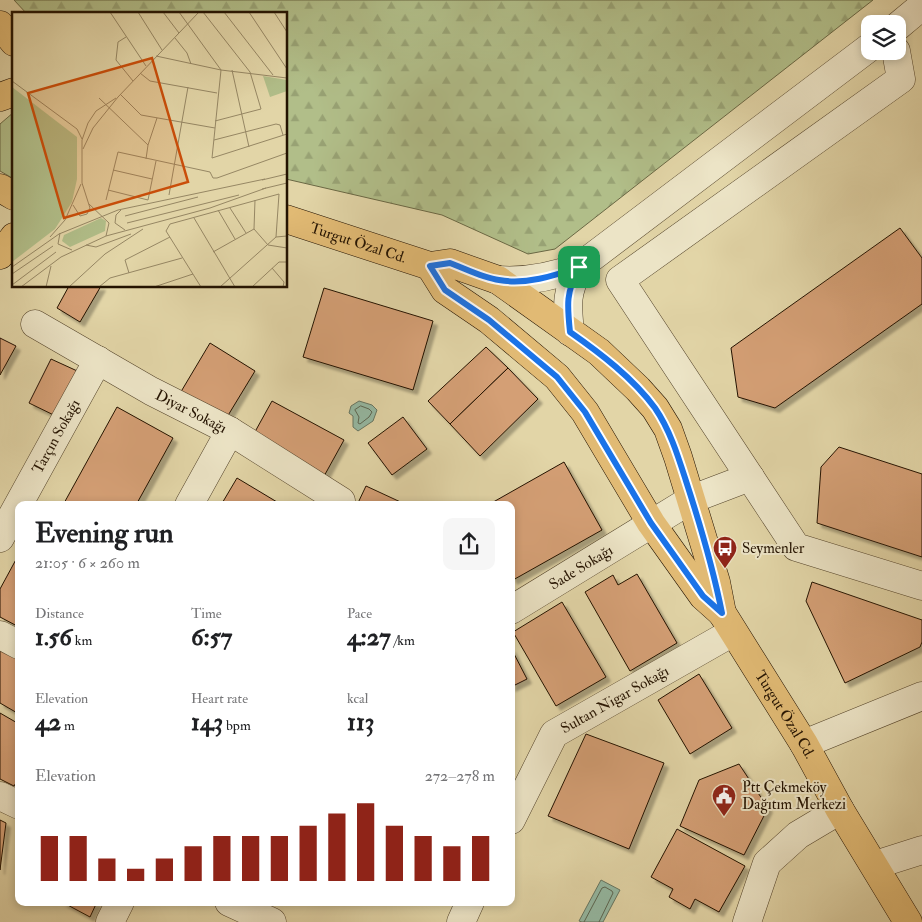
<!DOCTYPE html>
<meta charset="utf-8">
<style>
body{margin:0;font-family:"IM FELL Double Pica",serif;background:#f6f6f6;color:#202124;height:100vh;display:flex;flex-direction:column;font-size:19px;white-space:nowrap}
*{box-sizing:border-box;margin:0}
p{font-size:16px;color:#757577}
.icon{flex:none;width:28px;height:28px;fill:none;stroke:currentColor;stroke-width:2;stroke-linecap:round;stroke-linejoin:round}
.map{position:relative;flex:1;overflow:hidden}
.sheet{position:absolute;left:15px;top:501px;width:500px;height:405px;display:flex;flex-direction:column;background:#fff;border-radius:10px;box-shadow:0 2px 8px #0003}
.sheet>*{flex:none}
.fabs{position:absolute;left:861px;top:15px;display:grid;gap:10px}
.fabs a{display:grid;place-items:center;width:45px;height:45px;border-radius:10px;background:#fff;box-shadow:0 2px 8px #0003;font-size:25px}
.pin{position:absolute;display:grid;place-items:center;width:42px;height:42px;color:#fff;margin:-21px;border-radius:10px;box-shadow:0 2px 8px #0006}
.round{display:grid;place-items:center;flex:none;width:52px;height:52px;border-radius:10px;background:#f6f6f6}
.headline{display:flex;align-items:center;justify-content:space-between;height:85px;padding:0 20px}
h1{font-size:28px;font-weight:700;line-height:38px}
.stats{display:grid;grid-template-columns:repeat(3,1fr);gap:8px;height:85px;padding:5px 20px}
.stats div{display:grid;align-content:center}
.stats b{font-size:25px;font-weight:700}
.stats small{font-size:14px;font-weight:400}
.stats p{font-size:14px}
.chart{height:140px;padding:10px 20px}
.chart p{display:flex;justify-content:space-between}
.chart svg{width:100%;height:90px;margin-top:5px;stroke:#8f2418;stroke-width:6}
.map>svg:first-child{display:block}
</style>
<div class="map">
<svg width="922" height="922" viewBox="0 0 922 922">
<defs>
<pattern id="forest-firs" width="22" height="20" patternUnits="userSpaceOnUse" patternTransform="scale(1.25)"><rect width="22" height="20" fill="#b1be89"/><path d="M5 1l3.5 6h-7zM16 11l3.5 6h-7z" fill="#98a274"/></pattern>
<filter id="shadow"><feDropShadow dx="4.5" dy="4.5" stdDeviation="1" flood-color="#0004"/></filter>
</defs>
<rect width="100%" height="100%" fill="#e2d5a7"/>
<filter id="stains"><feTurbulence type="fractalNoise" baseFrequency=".004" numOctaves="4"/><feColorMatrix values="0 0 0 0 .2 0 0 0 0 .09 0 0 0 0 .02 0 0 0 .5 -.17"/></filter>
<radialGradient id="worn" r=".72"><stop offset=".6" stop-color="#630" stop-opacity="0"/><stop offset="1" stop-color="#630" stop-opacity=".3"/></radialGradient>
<polygon fill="#b1be89" stroke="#6a6844" points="14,112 14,179 0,171 0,124"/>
<polygon fill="url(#forest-firs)" stroke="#6a6844" points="14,0 873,0 555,249 528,254 442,215 286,179 286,14 27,14"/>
<g fill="#95b9a3" stroke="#677662">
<polygon points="359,401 372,405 377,410 373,421 358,431 353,427 353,416 349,413 351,406"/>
<polygon points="601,880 620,890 603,922 582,922 579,921"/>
</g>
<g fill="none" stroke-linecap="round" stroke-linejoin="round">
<g stroke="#5c6652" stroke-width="1">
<polygon points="361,406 369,409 372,412 369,417 360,424 358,423 359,417 355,410"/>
<polyline points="584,922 602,888 605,887 612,891 613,893 599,922"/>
</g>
</g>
<g fill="#d49f75" stroke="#231200" filter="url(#shadow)">
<polygon points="900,228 922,258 922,304 775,408 738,397 731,348"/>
<polygon points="69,286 101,286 80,322 57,308"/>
<polygon points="324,288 433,321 413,390 303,357"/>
<polygon points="0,338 16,346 0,375"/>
<polygon points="210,343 255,371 224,422 179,395"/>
<polygon points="486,347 508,368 450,424 428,401"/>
<polygon points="51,359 86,375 64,420 29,403"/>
<polygon points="508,368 538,399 480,456 450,424"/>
<polygon points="272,401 344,440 323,478 251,439"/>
<polygon points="117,407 173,438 136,505 63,505"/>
<polygon points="403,417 427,449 392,475 368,443"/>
<polygon points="839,447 922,474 922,557 817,523 821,467"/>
<polygon points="564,462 602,530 513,580 511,576 511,505 488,505"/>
<polygon points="237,478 282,505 221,505"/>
<polygon points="366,486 407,505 357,505"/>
<polygon points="19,554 19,627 0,617 0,589"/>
<polygon points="637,574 677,643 630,671 585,592 613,575 618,585"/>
<polygon points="812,582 922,620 922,642 920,647 845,683 806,601"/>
<polygon points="562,602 606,677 556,706 513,632"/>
<polygon points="0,645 19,657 19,714 0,703"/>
<polygon points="511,648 527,679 511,687"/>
<polygon points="699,674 732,728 690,754 658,700"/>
<polygon points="0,713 19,724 19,778 14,786 0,779"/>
<polygon points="586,734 664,763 629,849 548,816"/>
<polygon points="739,764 768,808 744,855 680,826 699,780"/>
<polygon points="0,820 6,823 0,870"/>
<polygon points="677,829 745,866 719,912 695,899 690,909 669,897 673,889 651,877"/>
<polygon points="62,902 97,902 90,917"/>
</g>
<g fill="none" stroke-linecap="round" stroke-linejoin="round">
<defs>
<g id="minor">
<polyline points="898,26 922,6"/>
<polyline points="896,51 901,79 620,280 796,547 922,586"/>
<path d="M498 280C526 282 552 277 579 267L870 47"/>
<path id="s1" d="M35 324 151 391 230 431 341 501 339 505"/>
<path d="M570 332C567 303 566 294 579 267"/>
<polyline points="189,505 230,431"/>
<path id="s2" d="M0 538 98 360"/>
<path id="s3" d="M511 610 692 499 750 477"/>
<polyline points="0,635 19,645"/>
<polyline points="804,744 922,696"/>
<polyline points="0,796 19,805"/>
<path id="s4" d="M511 820 554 734 733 632"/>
<polyline points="875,865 922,850"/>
<polyline points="229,902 272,922"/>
<polyline points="110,922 120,902"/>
<polyline points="461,922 470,902"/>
<polyline points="747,922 767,863 798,835 840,810"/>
</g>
<g id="major">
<polyline points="0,25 14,42"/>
<polyline points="0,97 14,92"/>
<polyline points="0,188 14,196"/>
<path id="s5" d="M286 219 430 266 450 263 498 280 599 352 638 389 655 408 668 429 678 457 716 582 722 613 804 744 840 810 908 922"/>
<polyline points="430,266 445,290 489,320 557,377 585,412 651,523 703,596 722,613"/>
</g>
<polyline id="highway" points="0,255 14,237"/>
</defs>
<use href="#minor" stroke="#53432a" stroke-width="29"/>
<use href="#major" stroke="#231200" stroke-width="29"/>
<use href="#highway" stroke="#231200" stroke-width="29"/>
<use href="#minor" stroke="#ece4c6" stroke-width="28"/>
<use href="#major" stroke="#e1ba74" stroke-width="28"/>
<use href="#highway" stroke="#e1ba74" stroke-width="28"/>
</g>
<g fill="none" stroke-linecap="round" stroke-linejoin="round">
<defs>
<path id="route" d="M450 263C466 269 483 278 499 280 525 285 554 276 579 267 566 293 567 304 570 332 600 353 633 378 655 408 670 430 678 456 686 481 700 524 713 568 722 613L703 596 651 523 585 412 557 377 489 320 445 290 430 266Z"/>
</defs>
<use href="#route" stroke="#fff" stroke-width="10"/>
<use href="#route" stroke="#1a73e8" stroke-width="6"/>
</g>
<defs>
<symbol id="bus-pin" viewBox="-11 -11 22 30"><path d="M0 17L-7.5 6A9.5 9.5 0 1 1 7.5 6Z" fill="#8f2418" stroke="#ece4c6"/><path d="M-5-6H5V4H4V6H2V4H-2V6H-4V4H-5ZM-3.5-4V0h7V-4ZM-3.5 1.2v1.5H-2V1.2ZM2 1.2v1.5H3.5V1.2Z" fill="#fff"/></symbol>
<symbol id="civic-pin" viewBox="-11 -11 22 30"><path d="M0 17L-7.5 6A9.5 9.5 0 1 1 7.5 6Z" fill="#8f2418" stroke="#ece4c6"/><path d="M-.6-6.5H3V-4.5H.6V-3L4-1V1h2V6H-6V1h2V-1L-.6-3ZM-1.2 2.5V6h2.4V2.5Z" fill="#fff"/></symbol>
</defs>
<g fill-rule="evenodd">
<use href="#bus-pin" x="711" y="534" width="28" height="38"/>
<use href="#civic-pin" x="710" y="782" width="28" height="38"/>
</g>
<g text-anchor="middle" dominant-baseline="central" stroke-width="4" stroke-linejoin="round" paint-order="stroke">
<g font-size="15" fill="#231200" stroke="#ece4c6">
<text stroke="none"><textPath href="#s5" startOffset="76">Turgut Özal Cd.</textPath></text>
<text stroke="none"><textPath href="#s1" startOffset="179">Diyar Sokağı</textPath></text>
<text stroke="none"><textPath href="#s2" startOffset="116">Tarçın Sokağı</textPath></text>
<text stroke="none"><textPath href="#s3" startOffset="82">Sade Sokağı</textPath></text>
<text stroke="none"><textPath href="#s4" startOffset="166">Sultan Nigar Sokağı</textPath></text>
<text stroke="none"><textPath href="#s5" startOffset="762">Turgut Özal Cd.</textPath></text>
</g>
<g font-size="15" fill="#231200" stroke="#ece4c6" text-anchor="start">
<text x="742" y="548">Seymenler</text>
<text x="742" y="787">Ptt Çekmeköy<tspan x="742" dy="17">Dağıtım Merkezi</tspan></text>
</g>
</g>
<g transform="translate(12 12)">
<rect width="275" height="275" fill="#e2d5a7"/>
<path d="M89 206 94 209 93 219 58 235 50 229 52 223Z" fill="#b1be89"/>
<path d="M0 75 65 125V167L60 190 43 217 0 250Z" fill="#b1be89"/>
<path d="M251 64 275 68V79L258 85Z" fill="#b1be89"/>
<path fill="none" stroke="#968764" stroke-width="1" d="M98 0 134 54M126 0 150 38M151 0 167 21M167 0 209 58 200 146 275 122M191 0 238 60 249 97 203 109M212 0 261 63M237 0 275 57M262 0 275 20M114 25 106 30 104 48 121 69M163 26 175 41 179 52M144 44 209 58 275 66M220 58 237 135M128 61 138 69 205 81M0 69 65 117 70 127M108 82 129 103 203 116M87 86 136 133 134 147M202 128 264 112 268 113 271 123M136 133 145 106M71 137 81 116 106 85 187 0M101 158 140 167M250 168 275 162M250 177 275 171M96 178 136 188 144 149M157 183 176 75M94 188 106 140 198 160 201 166H205L275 141M77 192 97 211 94 224M61 193 68 204 75 202 78 196 70 171V128L76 111 84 99 104 86M218 196 234 221M109 198 104 203 103 211 113 218M206 198 223 227M113 204 186 185M182 206 223 275M53 208 69 172M115 211 227 183M242 217 243 188M48 221 46 232 60 238M38 225 53 208M74 233 84 235 119 222M256 233 275 236M201 240 242 217 256 233M0 255 47 222 106 198 253 167M260 256 272 270 271 275M117 261 113 248 158 225M0 262 41 234M0 273 44 240M9 275 49 245 94 224 198 196 254 176M34 275 39 254M57 275 93 242 131 217M87 275 98 266 170 246M142 275 181 262M189 275 154 219 158 212 267 182 264 225M208 275 264 225 275 224M240 275 267 250H275"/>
<path fill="#ca4e0a" fill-opacity="0.15" stroke="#ca4e0a" stroke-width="2.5" d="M140 46 176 170 52 206 16 81Z"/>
<rect width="275" height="275" fill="none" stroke="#231200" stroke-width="2.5"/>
</g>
<rect width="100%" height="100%" filter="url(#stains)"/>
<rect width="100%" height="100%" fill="url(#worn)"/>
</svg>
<div class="fabs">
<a><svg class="icon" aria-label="layers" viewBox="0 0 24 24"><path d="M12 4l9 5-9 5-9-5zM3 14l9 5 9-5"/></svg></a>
</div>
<div class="pin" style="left:579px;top:267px;background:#1e9e55"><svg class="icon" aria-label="arrive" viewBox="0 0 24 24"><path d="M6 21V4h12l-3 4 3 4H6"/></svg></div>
<section class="sheet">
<div class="headline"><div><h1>Evening run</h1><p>21:05 · 6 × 260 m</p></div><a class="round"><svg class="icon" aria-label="share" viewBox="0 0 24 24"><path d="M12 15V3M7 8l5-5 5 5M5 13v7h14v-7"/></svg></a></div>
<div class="stats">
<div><p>Distance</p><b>1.56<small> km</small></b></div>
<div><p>Time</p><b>6:57</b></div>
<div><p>Pace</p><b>4:27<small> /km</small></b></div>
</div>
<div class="stats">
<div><p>Elevation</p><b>42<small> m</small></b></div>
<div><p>Heart rate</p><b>143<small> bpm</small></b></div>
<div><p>kcal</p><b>113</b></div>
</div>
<div class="chart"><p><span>Elevation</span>272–278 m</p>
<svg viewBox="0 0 160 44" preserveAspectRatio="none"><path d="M5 44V22M15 44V22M25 44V33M35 44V38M45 44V33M55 44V27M65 44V22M75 44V22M85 44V22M95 44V17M105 44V11M115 44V6M125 44V17M135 44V22M145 44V27M155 44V22"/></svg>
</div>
</section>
</div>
